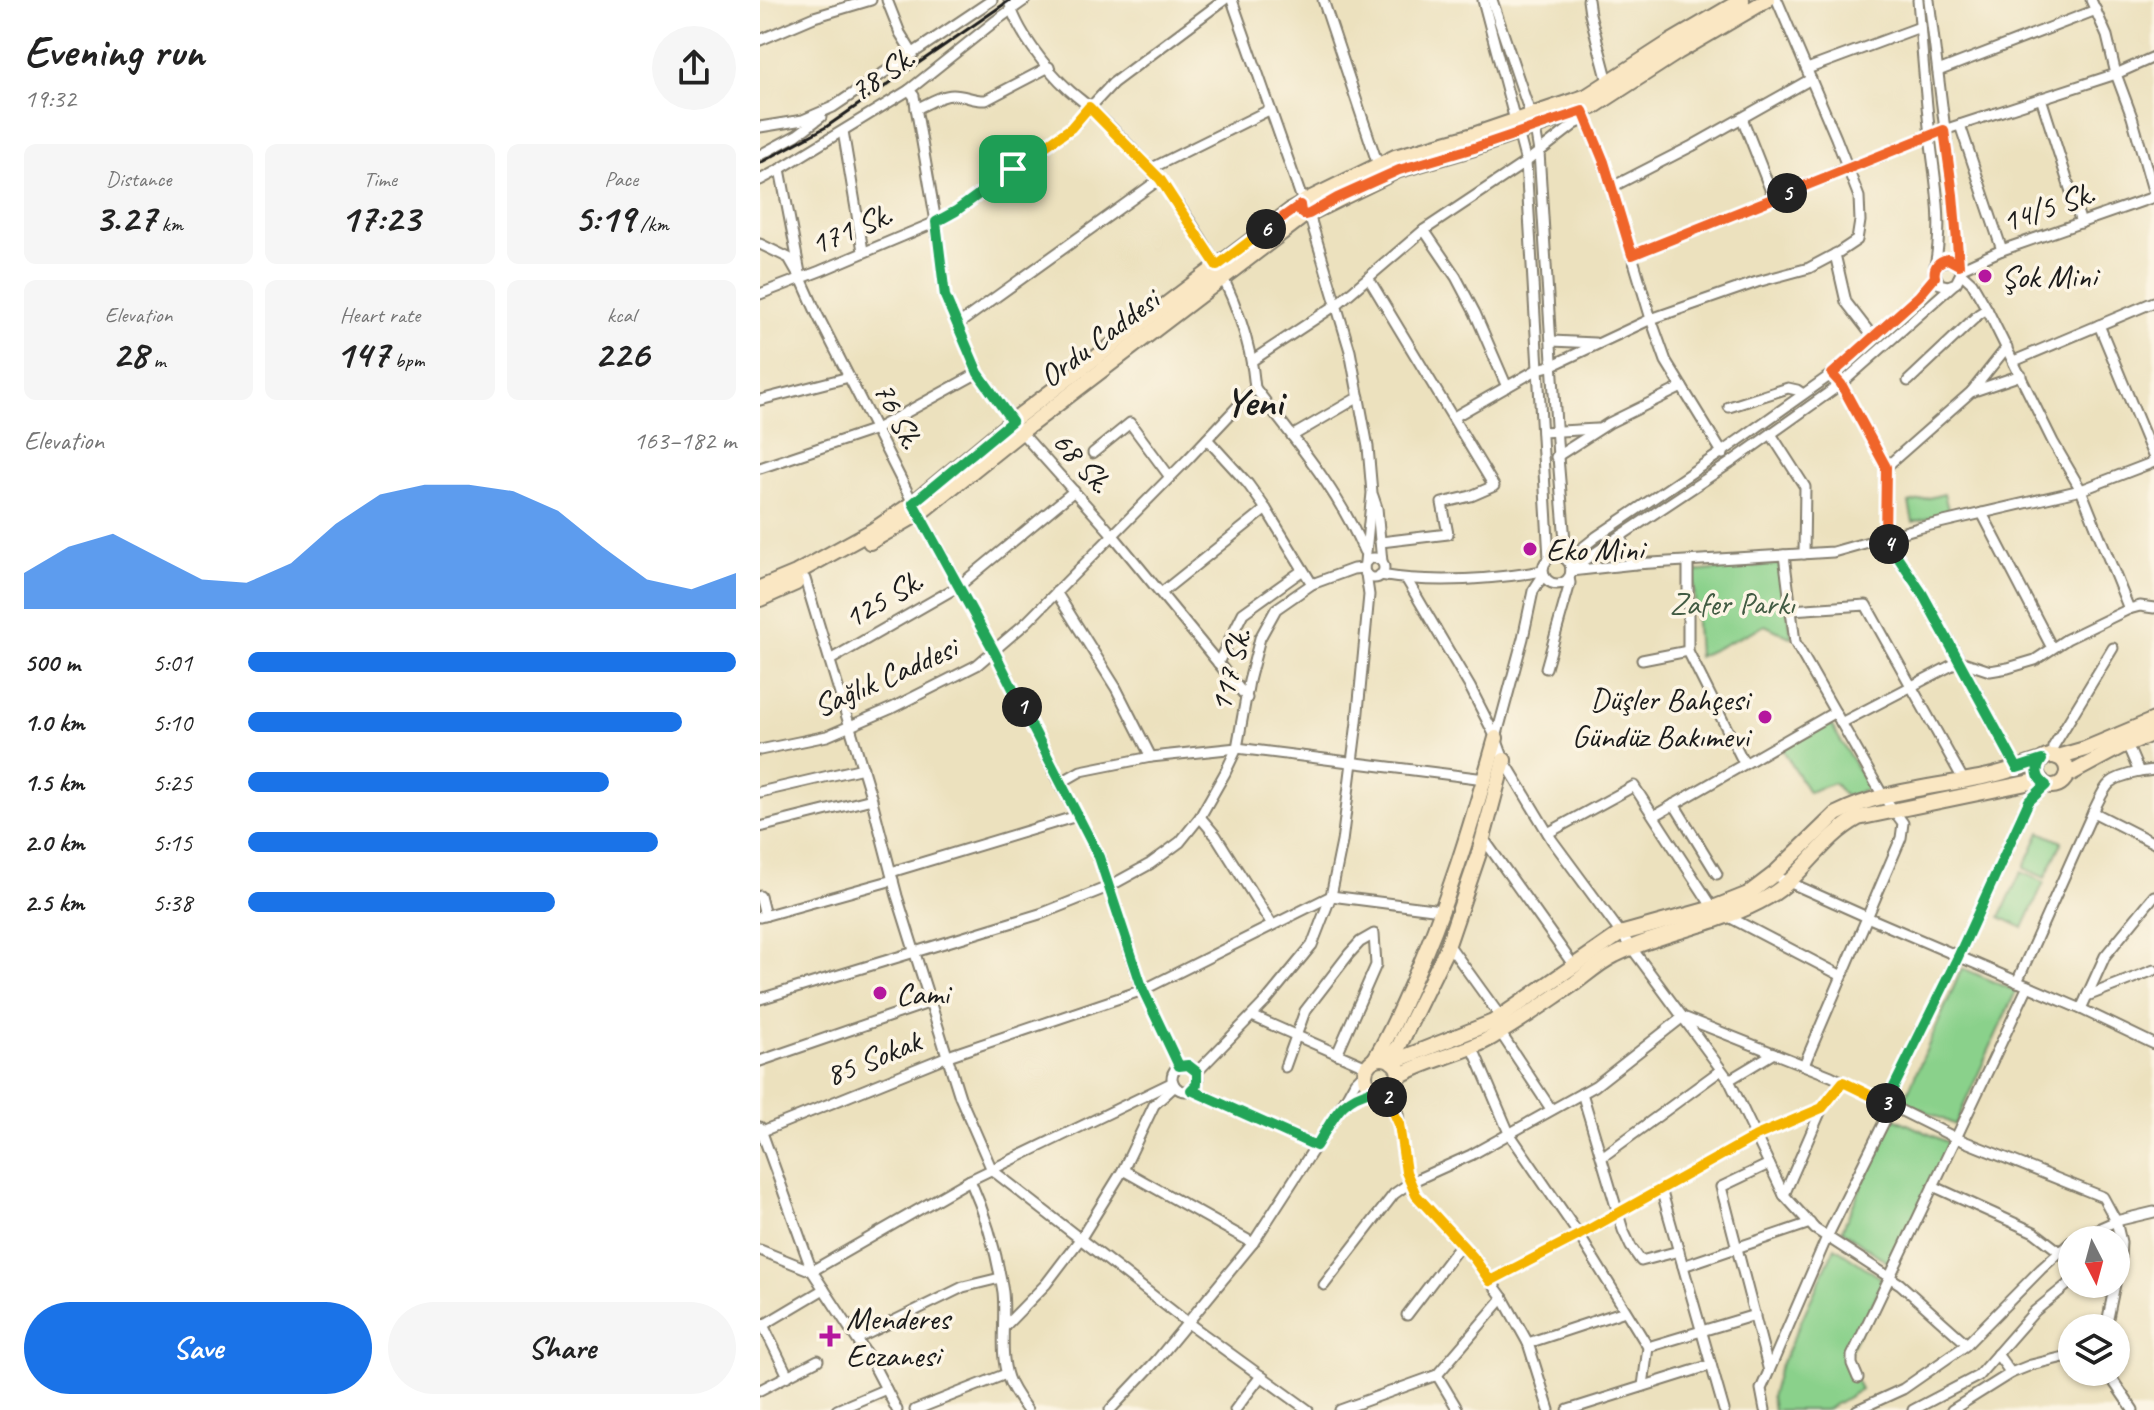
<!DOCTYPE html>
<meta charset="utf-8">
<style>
body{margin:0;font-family:Caveat,sans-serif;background:#f6f6f6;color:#222;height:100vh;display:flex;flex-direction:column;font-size:30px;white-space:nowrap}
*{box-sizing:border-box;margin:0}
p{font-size:26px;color:#767676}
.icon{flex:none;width:44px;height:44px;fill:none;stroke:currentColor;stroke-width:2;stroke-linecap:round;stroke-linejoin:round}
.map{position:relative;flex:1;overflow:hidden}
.drawer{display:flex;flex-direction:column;background:#fff;width:760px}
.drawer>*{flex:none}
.needle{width:52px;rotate:174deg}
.controls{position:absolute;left:1298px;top:1226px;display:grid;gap:16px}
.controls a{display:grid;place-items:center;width:72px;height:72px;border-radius:50%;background:#fff;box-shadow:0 2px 6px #0004;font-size:40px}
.pin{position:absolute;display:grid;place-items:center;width:68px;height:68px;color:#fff;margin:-34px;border-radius:16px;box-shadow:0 4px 12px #0006}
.km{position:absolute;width:40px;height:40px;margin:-20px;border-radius:50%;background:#222;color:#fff;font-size:22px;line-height:40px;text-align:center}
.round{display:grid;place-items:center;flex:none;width:84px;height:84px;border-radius:42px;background:#f6f6f6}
.head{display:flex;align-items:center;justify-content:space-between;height:136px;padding:0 24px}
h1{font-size:44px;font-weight:700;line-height:60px}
.metrics{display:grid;grid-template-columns:repeat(3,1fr);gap:12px;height:136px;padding:8px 24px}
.metrics div{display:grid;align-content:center;border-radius:12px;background:#f6f6f6;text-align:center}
.metrics b{font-size:40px;font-weight:700}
.metrics small{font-size:22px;font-weight:400}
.metrics p{font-size:22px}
.chart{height:224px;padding:16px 24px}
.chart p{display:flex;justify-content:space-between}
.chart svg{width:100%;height:144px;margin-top:8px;fill:#1a73e8;opacity:.7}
.cta{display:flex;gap:16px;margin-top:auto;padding:16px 24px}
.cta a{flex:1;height:92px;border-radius:48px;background:#1a73e8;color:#fff;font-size:32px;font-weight:700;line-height:92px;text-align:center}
.cta a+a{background:#f6f6f6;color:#222}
ul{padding:0 24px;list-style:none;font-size:26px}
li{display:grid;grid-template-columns:128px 96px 1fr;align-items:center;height:60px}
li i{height:20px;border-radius:10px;background:#1a73e8}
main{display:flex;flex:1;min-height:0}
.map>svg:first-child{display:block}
</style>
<main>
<section class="drawer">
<div class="head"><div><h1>Evening run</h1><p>19:32</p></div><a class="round"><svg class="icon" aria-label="share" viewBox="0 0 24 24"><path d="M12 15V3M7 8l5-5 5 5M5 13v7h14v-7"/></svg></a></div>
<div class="metrics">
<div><p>Distance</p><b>3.27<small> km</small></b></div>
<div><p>Time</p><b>17:23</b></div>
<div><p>Pace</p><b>5:19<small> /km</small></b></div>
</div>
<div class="metrics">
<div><p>Elevation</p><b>28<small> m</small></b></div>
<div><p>Heart rate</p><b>147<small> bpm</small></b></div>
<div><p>kcal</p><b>226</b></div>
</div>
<div class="chart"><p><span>Elevation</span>163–182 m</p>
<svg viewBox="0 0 160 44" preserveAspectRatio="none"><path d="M0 44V33L10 25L20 21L30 28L40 35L50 36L60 30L70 18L80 9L90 6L100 6L110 8L120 14L130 25L140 35L150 38L160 33V44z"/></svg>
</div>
<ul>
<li><b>500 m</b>5:01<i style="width:100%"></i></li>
<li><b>1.0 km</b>5:10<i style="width:89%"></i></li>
<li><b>1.5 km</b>5:25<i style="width:74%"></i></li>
<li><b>2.0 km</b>5:15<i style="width:84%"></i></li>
<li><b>2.5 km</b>5:38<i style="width:63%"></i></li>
</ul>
<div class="cta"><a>Save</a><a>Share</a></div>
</section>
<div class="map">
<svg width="1394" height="1410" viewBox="0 0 1394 1410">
<rect width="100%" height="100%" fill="#fcf5e5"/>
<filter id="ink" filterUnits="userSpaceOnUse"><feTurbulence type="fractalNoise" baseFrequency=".0125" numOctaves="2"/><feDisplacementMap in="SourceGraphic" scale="16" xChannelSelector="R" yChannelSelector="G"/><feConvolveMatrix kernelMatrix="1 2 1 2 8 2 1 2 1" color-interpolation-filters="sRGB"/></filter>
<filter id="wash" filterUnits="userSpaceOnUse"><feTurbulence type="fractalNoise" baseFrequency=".006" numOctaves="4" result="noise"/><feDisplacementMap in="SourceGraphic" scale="32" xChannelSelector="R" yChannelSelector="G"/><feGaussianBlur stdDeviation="1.8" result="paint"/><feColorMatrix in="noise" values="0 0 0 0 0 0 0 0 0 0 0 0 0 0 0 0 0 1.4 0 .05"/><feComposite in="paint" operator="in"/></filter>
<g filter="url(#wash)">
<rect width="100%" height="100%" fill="#ece1be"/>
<g fill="#8ad18b" stroke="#537654" stroke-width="2">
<polygon points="1184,494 1189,513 1153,522 1149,503"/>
<polygon points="1017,564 1021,567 1032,638 1005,625 938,657 933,572"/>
<polygon points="1064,723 1072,726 1109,788 1086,797 1074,783 1048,792 1022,748"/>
<polygon points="1280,832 1302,842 1285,878 1264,868"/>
<polygon points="1261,872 1284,882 1263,928 1240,917"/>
<polygon points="1202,968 1256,991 1195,1125 1144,1101"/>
<polygon points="1132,1117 1191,1144 1130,1264 1082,1230"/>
<polygon points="1075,1247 1124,1280 1086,1359 1101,1389 1066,1410 1013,1410 1011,1397 1018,1371"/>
</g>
</g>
<g filter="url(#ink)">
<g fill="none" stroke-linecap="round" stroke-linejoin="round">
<defs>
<g id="street">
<polyline points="127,0 140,33 153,54"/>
<path d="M249 0C255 29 287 70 309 90 318 98 328 105 337 114 412 184 486 283 495 388"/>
<polyline points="472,0 543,202"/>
<polyline points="563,0 618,165"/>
<polyline points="723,0 766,162 789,558"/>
<polyline points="732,0 775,128 779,152 798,457 805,541 805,558"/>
<polyline points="828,0 830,14 848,82"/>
<path d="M1158 0C1162 46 1165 91 1170 136 1175 182 1184 220 1175 266"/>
<polyline points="1169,0 1193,195 1199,265"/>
<polyline points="1331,0 1347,36 1356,74 1372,117 1394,194"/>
<polyline points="0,40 54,17 111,0"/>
<polyline points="1047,69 1160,27"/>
<polyline points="1178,71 1336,10"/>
<polyline points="149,90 154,96 176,222 185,296 218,373 261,432 352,534 487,698"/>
<polyline points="1281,98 1321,223"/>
<path d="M156 109C167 104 181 95 193 95 205 95 214 101 226 100L289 67"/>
<polyline points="824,114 844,162 891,319 906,361 963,454"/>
<polyline points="982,118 1014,199"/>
<polyline points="1200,125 1242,250"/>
<polyline points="0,127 43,120 73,107 232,0"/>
<polyline points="83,131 103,251"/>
<polyline points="0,155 37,135 61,117"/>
<polyline points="20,169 41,278 57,314 153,503 234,651 300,783 339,857 383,990 419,1066"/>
<polyline points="390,169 509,110"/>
<polyline points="0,180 15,172 149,90 234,22 265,0"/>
<polyline points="852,187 932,146 1051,79"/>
<polyline points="549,214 590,351 608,447 612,493 605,562"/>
<polyline points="664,230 696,277 715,313 747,387"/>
<polyline points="0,244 29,258 37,272"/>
<polyline points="1075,254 1086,302 1113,337"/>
<polyline points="872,255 1184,130 1356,74 1394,57"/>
<polyline points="1200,269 1242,250 1394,197"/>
<polyline points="1201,273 1196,283 1188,286 1180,284 1174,273 1179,262 1192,260 1199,265 1201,273 1212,283 1227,309 1293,442 1321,490 1394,462"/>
<polyline points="609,279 734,486 711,496 682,503 688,534 621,542"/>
<polyline points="0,294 60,271 176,222 196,211 311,128 353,83 464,0"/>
<polyline points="197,325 400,179"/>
<polyline points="1339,325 1394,458"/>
<polyline points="792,341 835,343"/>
<polyline points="493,360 576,305 664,230 766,162 815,124 826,119"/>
<polyline points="1254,361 1394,302"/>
<polyline points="1072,374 1081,384 1126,467 1125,538 1162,593 1200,661 1230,671 1248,668 1275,660 1307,639 1369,609 1380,606 1394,608"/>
<polyline points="1148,381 1219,314 1227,309"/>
<path d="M495 388C535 440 578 490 604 551"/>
<polyline points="1212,391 1247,347"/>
<polyline points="0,400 89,377"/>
<polyline points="969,407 1028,388 1037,390 1043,394"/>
<polyline points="694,417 778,369 793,365 891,319 997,282 1049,268 1079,252 1097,240 1100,221 1099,197 1076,138 1017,0"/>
<polyline points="782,432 837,429"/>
<polyline points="1011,434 1045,487 1044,554"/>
<polyline points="532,436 599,397"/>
<polyline points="447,439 488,484 506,509 552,584"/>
<polyline points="333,453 370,423 410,477"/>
<polyline points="796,457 849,423 922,387"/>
<polyline points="1126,467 1211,392 1261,375"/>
<polyline points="0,468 116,429 218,373"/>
<polyline points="613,496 617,508 622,562"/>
<polyline points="1222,513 1292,648"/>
<path d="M862 535C861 548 864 555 875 564"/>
<polyline points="1024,555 1035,642 1123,796 1143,823 1141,838 1044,1065"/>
<circle cx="797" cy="570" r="14"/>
<circle cx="614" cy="568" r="10"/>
<polyline points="807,560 836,537 962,452 1072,374 1159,296 1175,277"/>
<polyline points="928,561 928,651 984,763"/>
<polyline points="811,569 970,463 1081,384 1193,285"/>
<polyline points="811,571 875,564 1073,552 1158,528 1321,490 1369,609"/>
<path d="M620 575C673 584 729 580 783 571"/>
<polyline points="45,579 110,793 137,896 200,1097 232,1170 428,1323 548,1410"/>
<polyline points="647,580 710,687 736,738 744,760 792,840 969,1080 1024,1195 1055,1229 1140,1284 1207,1344"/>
<polyline points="296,592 356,688 391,757"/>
<polyline points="401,593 506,509"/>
<polyline points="1031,610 1106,605 1204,781"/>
<polyline points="70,660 199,586 314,491"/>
<polyline points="882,660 928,651"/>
<polyline points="458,663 483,613 543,570"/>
<polyline points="786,668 810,583 809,578"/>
<polyline points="1081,723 1200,661 1257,768"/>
<polyline points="736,738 763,638 773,591 784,574"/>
<polyline points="1367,744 1379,772 1394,770"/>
<polyline points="0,750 67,736 132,708 217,665 267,622 429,458 495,388"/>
<polyline points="1292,756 1293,747 1353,648"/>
<polyline points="300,783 321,771 391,757 477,748 725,779"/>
<polyline points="0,792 103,768"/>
<polyline points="914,804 957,874"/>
<path d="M1333 812C1347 784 1346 779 1379 772"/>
<polyline points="894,816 1075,712"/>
<polyline points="440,817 456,836 512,925"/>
<polyline points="0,827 112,799"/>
<polyline points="788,833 874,786 953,908"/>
<polyline points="723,838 814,966"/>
<polyline points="131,872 317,816"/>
<polyline points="1013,875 1107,917 1321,1009"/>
<polyline points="0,896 5,916"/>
<polyline points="1394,896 1345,956 1321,1009 1394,1044"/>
<polyline points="967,916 1082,976"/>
<polyline points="0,917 133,880"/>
<polyline points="688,944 740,1016"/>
<polyline points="1257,982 1333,812 1394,843"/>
<polyline points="1268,986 1196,1138 1343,1197 1356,1221 1361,1242 1360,1260 1356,1279"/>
<polyline points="1327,996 1394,970"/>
<polyline points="0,999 283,913 348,887 390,864 420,842 440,817 465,773 477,748 489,681 500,638 516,609 552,584 593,569 604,568"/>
<polyline points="492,1016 607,1067"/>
<polyline points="740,1032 791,1109"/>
<polyline points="712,1046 749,1133 819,1235 888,1347 883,1386"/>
<polyline points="0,1061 171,1002"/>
<circle cx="425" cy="1078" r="13"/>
<polyline points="525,1067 545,1011 589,954 600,942 614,934 616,965 577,1054"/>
<polyline points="437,1072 506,1001 552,945 571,896 582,842 597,722 609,595 606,574"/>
<polyline points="605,1072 595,1082 584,1102 596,1094 614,1090"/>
<polyline points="969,1080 1014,1053"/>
<polyline points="431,1090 556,1146"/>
<path d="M619 1091C631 1099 634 1111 639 1124L636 1092 637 1081"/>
<polyline points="822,1093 863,1230 871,1247 881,1261 919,1251"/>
<polyline points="1126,1103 1198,957 1269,801 1286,785"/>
<polyline points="639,1124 646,1172 656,1195 713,1257 743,1298 768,1343 789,1410"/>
<polyline points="0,1127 52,1271 113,1364 137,1410"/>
<polyline points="0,1132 188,1056 383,990 571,896 681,910"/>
<polyline points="842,1157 961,1070"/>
<polyline points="363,1170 493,1243"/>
<path d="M210 1180C226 1216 237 1253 243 1292 246 1319 239 1353 248 1378 252 1390 260 1400 267 1410"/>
<polyline points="1173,1186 1274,1232 1300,1252"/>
<polyline points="901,1189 964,1410"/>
<polyline points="1024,1195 1062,1108"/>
<polyline points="1313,1240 1356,1221 1394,1212"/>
<polyline points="0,1250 52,1271 210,1180 413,1082"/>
<polyline points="923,1266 1050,1223"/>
<polyline points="730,1281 819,1235 996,1136 1062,1108 1083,1082"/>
<polyline points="564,1285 634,1194 651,1182 711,1155 835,1086 923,1017 1071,1076 1196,1138 1092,1356 1092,1364 1098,1378"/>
<polyline points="647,1315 701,1244"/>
<polyline points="3,1325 28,1376"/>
<polyline points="245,1326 286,1284 321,1238 363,1170 394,1105 415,1086"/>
<polyline points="0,1327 64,1289"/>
<polyline points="1346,1328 1355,1284"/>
<polyline points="97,1339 203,1287 240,1278"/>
<polyline points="768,1343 865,1311"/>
<polyline points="888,1347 995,1315"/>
<polyline points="1237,1354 1251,1373"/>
<polyline points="1009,1371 1067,1237 1132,1106"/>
<polyline points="1350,1372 1354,1382 1373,1410"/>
<polyline points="677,1375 698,1410"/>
<polyline points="0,1390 58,1360"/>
<polyline points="77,1410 126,1389"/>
<polyline points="155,1410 246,1374"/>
<polyline points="350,1410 397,1360 493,1243 584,1102"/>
<polyline points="475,1410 501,1376"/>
<polyline points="580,1410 677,1375 743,1298"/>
<polyline points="808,1410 951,1365"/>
<polyline points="1005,1410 1001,1389 1009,1371 961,1187 1009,1164"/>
<polyline points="1097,1410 1143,1389 1205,1346 1281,1269 1312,1241"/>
<polyline points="1153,1410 1218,1376 1275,1311 1312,1281"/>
<polyline points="1192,1410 1251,1373 1271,1365 1312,1355"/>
</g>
<g id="secondary">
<polyline points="545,201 635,157 710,136 827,96 912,41 982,0"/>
<polyline points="553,212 639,170 714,148 833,107 918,52 1007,0"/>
<polyline points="110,542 160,513 261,432 545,215"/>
<polyline points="0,588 36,573 112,531 153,503 252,421 531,210 547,201 553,205 553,212 547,215 543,214 540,210 540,205"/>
<polyline points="0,599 36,583"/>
<circle cx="1292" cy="771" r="15"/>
<polyline points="1297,757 1325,749 1394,720"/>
<polyline points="1306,776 1360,747 1394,733"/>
<circle cx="622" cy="1075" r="17"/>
<polyline points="628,1059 639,1046 686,950 719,853 744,760"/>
<path d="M614 1060C629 1037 639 1012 650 988 687 907 712 823 736 738"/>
<path d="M632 1062 733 1022 860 934 953 908 988 894 1013 875 1076 814C1123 790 1178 787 1228 776 1247 772 1265 765 1282 760"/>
<path d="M639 1076C668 1059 705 1054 734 1036 762 1020 788 1001 815 983 827 974 840 962 855 955 903 931 960 925 1008 897 1043 877 1061 838 1098 818L1281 780"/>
</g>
</defs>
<use href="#street" stroke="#847e6d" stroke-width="13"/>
<use href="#secondary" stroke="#847e6d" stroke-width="18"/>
<use href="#street" stroke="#fff" stroke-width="9"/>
<use href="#secondary" stroke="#fae7c3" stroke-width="14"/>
<polyline stroke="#1c1c1c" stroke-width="3" points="0,163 66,127 250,0"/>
</g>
</g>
<g fill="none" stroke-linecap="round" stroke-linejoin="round" filter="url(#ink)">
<defs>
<polyline id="split-1" points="253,169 196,211 176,222 185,296 218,373 252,421 153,503 234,651 262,707"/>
<path id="split-2" d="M262 707 339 857 383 990 419 1066 428 1065 437 1072V1084L431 1090 556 1146C575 1117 578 1099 614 1090L627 1097"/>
<polyline id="split-3" points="627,1097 639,1124 646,1172 656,1195 713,1257 730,1281 819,1235 996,1136 1062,1108 1083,1082 1126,1103"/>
<path id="split-4" d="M1126 1103 1198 957 1269 801 1286 785C1276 778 1275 769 1282 760L1257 768 1162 593 1129 544"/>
<path id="split-5" d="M1027 193 1184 130 1193 195 1199 265 1188 259C1178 261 1173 267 1175 277L1159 296 1072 374 1081 384 1126 467 1125 538 1129 544"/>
<polyline id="split-6" points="506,229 540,205 541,212 545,215 549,214 577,198 639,170 714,148 823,111 844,162 872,255 1027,193"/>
<polyline id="split-7" points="253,169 311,128 329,107 400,179 457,266 506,229"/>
</defs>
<use href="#split-1" stroke="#fff" stroke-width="16"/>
<use href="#split-2" stroke="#fff" stroke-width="16"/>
<use href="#split-3" stroke="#fff" stroke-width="16"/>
<use href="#split-4" stroke="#fff" stroke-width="16"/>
<use href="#split-5" stroke="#fff" stroke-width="16"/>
<use href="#split-6" stroke="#fff" stroke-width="16"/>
<use href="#split-7" stroke="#fff" stroke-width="16"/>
<use href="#split-1" stroke="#22a559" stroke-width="10"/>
<use href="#split-2" stroke="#22a559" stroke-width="10"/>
<use href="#split-3" stroke="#f5b400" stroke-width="10"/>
<use href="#split-4" stroke="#22a559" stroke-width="10"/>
<use href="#split-5" stroke="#f0652b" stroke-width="10"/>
<use href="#split-6" stroke="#f0652b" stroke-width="10"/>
<use href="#split-7" stroke="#f5b400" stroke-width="10"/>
</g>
<g fill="#b5179e" stroke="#fcf5e5" stroke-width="3">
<circle cx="1225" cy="276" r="8"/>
<circle cx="770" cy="549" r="8"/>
<circle cx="1005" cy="717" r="8"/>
<circle cx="120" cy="993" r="8"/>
<path d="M66 1324h8v8h8v8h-8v8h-8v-8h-8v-8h8z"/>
</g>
<g text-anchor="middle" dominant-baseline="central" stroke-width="7" stroke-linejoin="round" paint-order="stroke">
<g font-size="32" fill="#1c1c1c" stroke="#fcf5e5">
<text transform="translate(122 74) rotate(-34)">78 Sk.</text>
<text transform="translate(1288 207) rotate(-19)">14/5 Sk.</text>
<text transform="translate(91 229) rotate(-23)">171 Sk.</text>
<text transform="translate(339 338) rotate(-37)">Ordu Caddesi</text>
<text transform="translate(138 415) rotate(63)">76 Sk.</text>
<text transform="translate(322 462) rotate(48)">68 Sk.</text>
<text transform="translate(123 599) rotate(-30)">125 Sk.</text>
<text transform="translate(470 670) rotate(-75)">117 Sk.</text>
<text transform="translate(125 677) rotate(-24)">Sağlık Caddesi</text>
<text transform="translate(113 1058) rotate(-22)">85 Sokak</text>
</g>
<g font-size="32" fill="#1c1c1c" stroke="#fcf5e5" text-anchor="start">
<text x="1241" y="276">Şok Mini</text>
<text x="786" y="549">Eko Mini</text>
<text x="989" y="699" text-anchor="end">Düşler Bahçesi<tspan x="989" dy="37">Gündüz Bakımevi</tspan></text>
<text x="136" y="993">Cami</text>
<text x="86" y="1318">Menderes<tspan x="86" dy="37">Eczanesi</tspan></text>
</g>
<g font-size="32" fill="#425b43" stroke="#fcf5e5">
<text x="972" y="603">Zafer Parkı</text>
</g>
<g font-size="40" font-weight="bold" fill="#1c1c1c" stroke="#fcf5e5">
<text x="494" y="402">Yeni</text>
</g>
</g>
</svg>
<div class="controls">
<a><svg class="needle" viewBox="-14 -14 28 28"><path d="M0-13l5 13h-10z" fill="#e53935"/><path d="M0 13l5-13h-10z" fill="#767676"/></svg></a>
<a><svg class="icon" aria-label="layers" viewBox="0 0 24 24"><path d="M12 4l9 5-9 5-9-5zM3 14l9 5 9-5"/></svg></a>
</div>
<div class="pin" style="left:253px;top:169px;background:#1e9e55"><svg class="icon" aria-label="arrive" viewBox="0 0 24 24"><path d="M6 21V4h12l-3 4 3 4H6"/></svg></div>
<b class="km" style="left:262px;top:707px">1</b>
<b class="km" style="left:627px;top:1097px">2</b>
<b class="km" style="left:1126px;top:1103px">3</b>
<b class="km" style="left:1129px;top:544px">4</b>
<b class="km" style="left:1027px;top:193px">5</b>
<b class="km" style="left:506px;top:229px">6</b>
</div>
</main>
